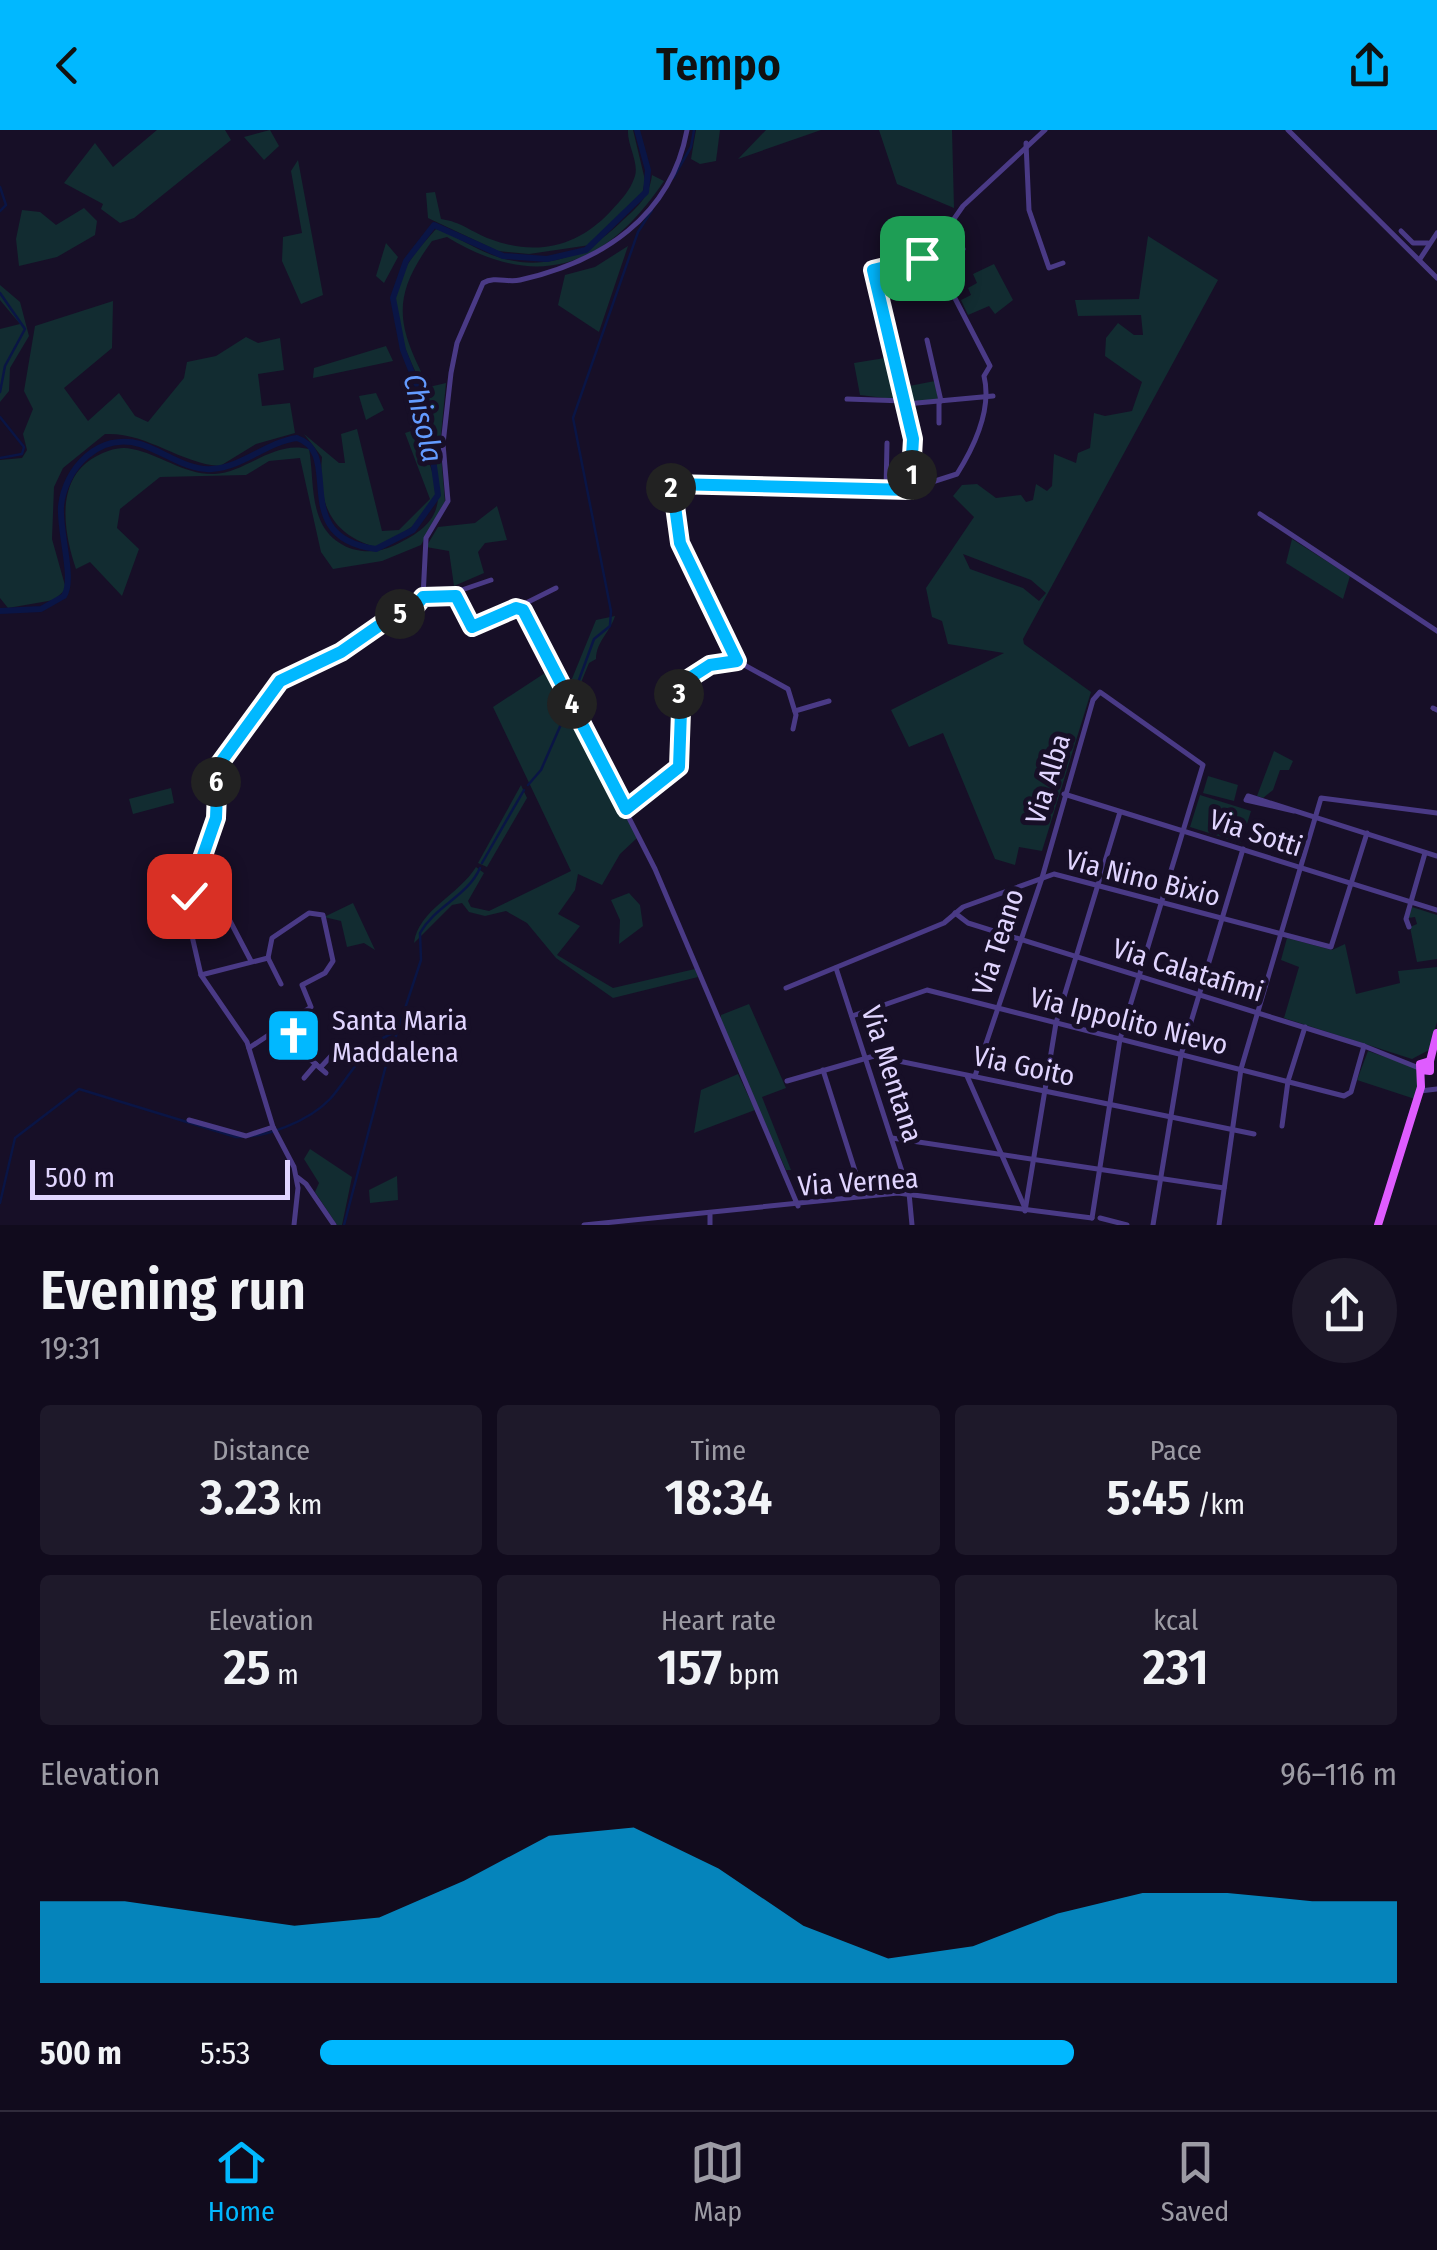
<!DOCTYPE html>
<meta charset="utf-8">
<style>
body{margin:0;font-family:"Fira Sans Condensed",sans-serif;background:#1e192a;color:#f1f3f6;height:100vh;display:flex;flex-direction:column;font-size:38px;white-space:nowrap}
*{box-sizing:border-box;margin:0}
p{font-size:32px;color:#9c9ba4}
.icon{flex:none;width:55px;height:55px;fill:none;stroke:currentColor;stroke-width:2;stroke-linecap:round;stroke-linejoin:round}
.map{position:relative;height:1095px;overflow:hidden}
.details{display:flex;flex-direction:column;background:#110b1d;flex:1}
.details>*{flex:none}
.scale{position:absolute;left:30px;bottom:25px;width:260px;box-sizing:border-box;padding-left:10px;border:5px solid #e1d5ff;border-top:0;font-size:28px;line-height:35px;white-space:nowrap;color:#e1d5ff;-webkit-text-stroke:8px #170f27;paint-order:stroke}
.pin{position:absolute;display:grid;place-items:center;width:85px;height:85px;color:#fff;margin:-42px;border-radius:20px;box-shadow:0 5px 15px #0006}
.km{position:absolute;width:50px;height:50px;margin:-25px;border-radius:50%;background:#222;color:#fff;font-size:28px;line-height:50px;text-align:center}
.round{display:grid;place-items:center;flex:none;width:105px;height:105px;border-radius:52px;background:#1e192a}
.head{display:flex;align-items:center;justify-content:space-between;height:170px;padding:0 40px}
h1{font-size:55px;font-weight:600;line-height:75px}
.figures{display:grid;grid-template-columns:repeat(3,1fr);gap:15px;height:170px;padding:10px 40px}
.figures div{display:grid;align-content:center;border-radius:10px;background:#1e192a;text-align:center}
.figures b{font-size:50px;font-weight:600}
.figures small{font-size:28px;font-weight:400}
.figures p{font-size:28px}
.chart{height:280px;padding:20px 40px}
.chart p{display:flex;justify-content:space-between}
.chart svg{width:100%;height:180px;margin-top:10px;fill:#01b8ff;opacity:.7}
ul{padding:0 40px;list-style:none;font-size:32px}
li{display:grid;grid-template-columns:160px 120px 1fr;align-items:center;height:75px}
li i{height:25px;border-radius:12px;background:#01b8ff}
header{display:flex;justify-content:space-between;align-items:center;height:130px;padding:0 40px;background:#01b8ff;color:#111;font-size:45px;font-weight:600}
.tab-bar{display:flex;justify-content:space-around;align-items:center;height:140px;border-top:2px solid #302b3b;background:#110b1d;font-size:28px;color:#9c9ba4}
.tab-bar a{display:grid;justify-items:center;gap:5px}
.tab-bar .current{color:#01b8ff}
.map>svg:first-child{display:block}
</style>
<header><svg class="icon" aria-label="back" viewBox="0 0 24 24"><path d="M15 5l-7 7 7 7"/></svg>Tempo<svg class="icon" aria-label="share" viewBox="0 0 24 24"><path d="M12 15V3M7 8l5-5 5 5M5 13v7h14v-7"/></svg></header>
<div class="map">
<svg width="1437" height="1095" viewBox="0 0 1437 1095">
<rect width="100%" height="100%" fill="#170f27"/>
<g fill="#122c31" fill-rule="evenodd">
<polygon points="157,0 225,0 231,10 134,88 120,93 101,79 103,74 64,53 95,13 113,37"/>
<polygon points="270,0 279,16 264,30 244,7"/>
<path d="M628 0H633L645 50 642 65 590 115 529 124 498 121 428 88 426 63 435 62 441 89C462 92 471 102 490 109 537 127 578 116 610 82 622 69 630 61 635 46 639 32 627 15 628 0Z"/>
<polygon points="696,0 720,0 716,31 700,34 691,29"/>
<polygon points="766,0 821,0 738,29"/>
<polygon points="879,0 952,0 954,78 897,54"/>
<polygon points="298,30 323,165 301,174 282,131 283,107 302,103 291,41"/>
<path d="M652 45 664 51C607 136 539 163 447 107L432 111C390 168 397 196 429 257L446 253 440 315 445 371 421 415 382 431 333 439 321 422 300 328 269 331 246 345 160 347 120 379 117 398 139 419 122 466 90 432 76 439C64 403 54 350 95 327 106 321 119 316 132 319 159 324 185 345 214 344 248 342 273 310 309 319 313 340 311 366 319 387 330 418 365 429 393 416 457 387 436 361 430 309 428 291 430 274 422 257 411 229 390 194 396 163 401 137 420 117 436 99 456 105 472 118 492 125 540 143 583 128 619 94 636 78 649 69 652 45Z"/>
<polygon points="84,78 97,91 95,105 57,127 19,136 16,109 22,80 40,82 56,95"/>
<path d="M1148 106 1218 150 1023 509 1024 514 1091 562 1042 721 1019 717 1015 735 995 729 943 603 909 617 891 580 1004 523 948 514 942 491 932 487 926 458 974 387 953 366 962 355 977 354 996 368 1021 365 1026 372 1033 370 1036 354 1047 361 1052 356 1054 324 1076 333 1078 323 1090 318 1094 283 1105 286 1132 281 1142 252 1105 226 1106 208 1118 193 1134 205H1143L1141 185 1078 186 1075 170 1139 169ZM963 424 1031 450 1046 463 1039 471 1023 458 970 439Z"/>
<polygon points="386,113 398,127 384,153 376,146"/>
<polygon points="628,116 599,202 558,175 565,145 595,137"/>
<polygon points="994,134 1013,170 995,184 989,176 968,185 961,170 971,165 968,158 977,153 973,144"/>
<polygon points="0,155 20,172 29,206 10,238 9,261 0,272 0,199 20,194 0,170"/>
<path d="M113 171 112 218 64 258 88 291 119 263 135 286 148 292 184 248 187 232 216 226 246 207 258 213 280 208 284 240 258 244 262 276 290 273 295 303 256 314 220 336C179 333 147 302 105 304L63 338 54 357 52 409 66 459 54 470 8 478 0 468V330L22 328 27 320 23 304 33 279 24 261 35 196Z"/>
<polygon points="386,216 393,231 313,248 314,238"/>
<polygon points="891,227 901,270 860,265 854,233"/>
<polygon points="935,251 938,269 907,273 904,257"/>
<path d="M408 262C422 280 419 292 423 313 426 326 432 339 435 352 441 385 400 406 375 417 329 403 318 372 322 327L304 304 339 333H345L341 304 357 299 382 401 399 400 430 369 405 303 411 301Z"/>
<polygon points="376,263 384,280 366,290 359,266"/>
<polygon points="497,376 507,410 485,413 478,422 484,443 454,456 449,421 426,417 438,397 475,393"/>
<polygon points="1292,409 1350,446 1343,469 1286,433"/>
<path d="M615 486C610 502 596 512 596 529L589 533 573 572 567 561 596 490Z"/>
<path d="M551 539 637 708 620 724 602 755 578 744 575 760 558 784 580 796 557 825 613 858 695 839 698 847 613 868 556 828 527 793 506 781 485 786 469 782 462 773 452 775 414 813C418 780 459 765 476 737L484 743 468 771 471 777 489 781 571 741 493 577Z"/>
<polygon points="1274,621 1293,631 1289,640 1280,640 1273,660 1263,668 1257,666"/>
<polygon points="1208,646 1238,655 1234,671 1203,663"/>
<polygon points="521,655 527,668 487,737 478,733"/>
<polygon points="171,658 174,673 133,684 129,669"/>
<polygon points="1200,665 1251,681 1241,713 1190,697"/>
<polygon points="629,763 640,775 643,796 619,814 620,790 611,770"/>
<polygon points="353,773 375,820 364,813 347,817 341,791 324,787"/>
<polygon points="1412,777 1437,785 1437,829 1417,832 1410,797 1417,794 1415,787 1408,788"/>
<polygon points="1287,808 1332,820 1345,814 1356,864 1400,853 1398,841 1437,837 1437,892 1429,920 1412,929 1284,888 1299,837 1281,830"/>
<polygon points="749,874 786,958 762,967 791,1040 786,1040 721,893 721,885"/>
<polygon points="1368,921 1417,938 1420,950 1415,969 1357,950"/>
<polygon points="738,944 755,980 694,1003 701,960"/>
<polygon points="310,1019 352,1047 342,1095 337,1095 315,1062 319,1053 304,1029"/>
<polygon points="397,1046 398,1070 370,1073 369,1060"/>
</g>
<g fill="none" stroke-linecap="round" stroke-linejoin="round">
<g stroke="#0a1545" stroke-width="2.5">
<polyline points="673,48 691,17 694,0"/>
<polyline points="0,57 6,75 0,81"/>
<polyline points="0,163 25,199 5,236 0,262"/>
<polyline points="0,287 24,317 22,324 0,328"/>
<polyline points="572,569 594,509 610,496 611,481 573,288 638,102 652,80"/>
<polyline points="528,655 541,640 569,576"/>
<polyline points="482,733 524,660"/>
<path d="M0 1073 15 1008 79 959 236 1007C266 1008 309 991 330 969 348 949 369 908 397 902"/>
<path d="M344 1095 385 939 421 830 420 803C436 775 467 767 480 738"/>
</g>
<path stroke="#0a1545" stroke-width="6" d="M0 481 41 479 64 466C75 449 59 402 61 376 65 338 99 302 140 314 163 321 187 341 212 339 243 337 267 312 297 308 345 324 287 407 376 419L413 400 438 365 426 278 403 220 393 168 406 131 434 95 503 126 547 129 586 120 646 62 648 40 637 0"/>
<g stroke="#4a3a86" stroke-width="5">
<polyline points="1288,0 1437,148"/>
<polyline points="1026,13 1029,80 1049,138 1063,133"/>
<polyline points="949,92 963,119"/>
<polyline points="1401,101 1413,113 1428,113"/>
<polyline points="1420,129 1437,103"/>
<polyline points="927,210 941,271"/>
<polyline points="847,269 905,271"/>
<polyline points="939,271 939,293"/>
<polyline points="906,274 993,266"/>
<polyline points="886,360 887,313"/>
<polyline points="910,360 913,309 873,140 931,124"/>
<polyline points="1260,384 1437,501"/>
<polyline points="450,464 491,450"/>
<path d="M423 467 426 408 448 371 443 314 451 243 457 213 483 153C495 146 507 153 520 150 601 132 671 87 687 0"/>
<polyline points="423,467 456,466 469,493 478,497 556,458"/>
<polyline points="516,478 523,480 655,739 798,1076"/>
<path d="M737 531 681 413 672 354 904 361 957 344C974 317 992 279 984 246L990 236 931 122 963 76 1045 0"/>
<polyline points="737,531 788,559 796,585 793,599"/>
<polyline points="1433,578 1437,580"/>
<polyline points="795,581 829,571"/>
<polyline points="1064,664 1437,780"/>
<polyline points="626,679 679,637 682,553 710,535 737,531"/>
<polyline points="1294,681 1246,670 1248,666 1437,726"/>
<polyline points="955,783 968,793 1364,916 1419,938"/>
<polyline points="229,789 251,831"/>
<polyline points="1409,797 1406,789 1425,723"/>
<polyline points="268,828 281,854"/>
<polyline points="836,838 909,1063 912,1095"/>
<polyline points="201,845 268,828"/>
<polyline points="786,858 944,793 963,777 1054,744 1331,817 1367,703"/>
<polyline points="852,886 927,860 1344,966 1351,962 1364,916"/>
<polyline points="277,901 326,943"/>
<polyline points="249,918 311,877 302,855 325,843 333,831 323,785 309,783 272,808 268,828"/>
<polyline points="320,938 332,925"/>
<polyline points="823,940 863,1066"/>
<polyline points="967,946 1025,1078"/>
<polyline points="975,946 1042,748 1093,570 1100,562 1203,635 1120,909 1092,1088"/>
<polyline points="304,948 316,934"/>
<polyline points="787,951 874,926 1254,1004"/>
<polyline points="1420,961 1437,959"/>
<polyline points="189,990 246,1006 273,997"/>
<polyline points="1282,996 1288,951 1305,897"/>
<polyline points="892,1008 1224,1058"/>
<polyline points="297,1047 306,1054 334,1095"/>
<polyline points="1025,1081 1056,893 1120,682"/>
<polyline points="1100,1088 1127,1095"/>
<polyline points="294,1095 298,1058 294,1037 273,997 247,912 201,845 186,780 216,687 218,636 280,551 341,522 415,477 423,467"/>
<polyline points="584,1095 898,1063 1092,1088"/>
<polyline points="710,1095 710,1085"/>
<polyline points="1153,1095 1181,925 1243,719"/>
<polyline points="1219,1095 1241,939 1321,668 1437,683"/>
</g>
<g stroke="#df5cff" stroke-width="8">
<polyline points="1430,931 1437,903"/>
<polyline points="1378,1095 1421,957 1420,934 1430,931 1430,941 1421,940"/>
</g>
</g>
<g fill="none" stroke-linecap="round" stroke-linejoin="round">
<defs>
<polyline id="route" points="189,766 216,688 218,636 280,551 341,522 390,488 415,477 423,467 456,466 472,497 516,478 523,480 626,679 679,637 682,553 710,535 737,531 680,413 672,354 910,360 913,309 873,140 922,128"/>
</defs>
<use href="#route" stroke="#fff" stroke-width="20"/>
<use href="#route" stroke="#01b8ff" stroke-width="12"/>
</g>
<defs>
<symbol id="church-square" viewBox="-11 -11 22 22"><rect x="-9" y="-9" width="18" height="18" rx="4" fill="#01b8ff" stroke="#170f27"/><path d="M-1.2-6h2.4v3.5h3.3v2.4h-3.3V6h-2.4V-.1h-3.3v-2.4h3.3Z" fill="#fff"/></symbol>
</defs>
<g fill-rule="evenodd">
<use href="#church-square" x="262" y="874" width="63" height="63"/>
</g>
<g text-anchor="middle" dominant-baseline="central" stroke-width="10" stroke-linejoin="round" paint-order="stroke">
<g font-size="28" fill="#e1d5ff" stroke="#170f27">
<text transform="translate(1048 649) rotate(-73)">Via Alba</text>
<text transform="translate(1256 703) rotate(18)">Via Sotti</text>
<text transform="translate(1143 748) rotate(14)">Via Nino Bixio</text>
<text transform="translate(998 812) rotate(-72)">Via Teano</text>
<text transform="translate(1188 840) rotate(17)">Via Calatafimi</text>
<text transform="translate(1129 891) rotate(14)">Via Ippolito Nievo</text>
<text transform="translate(1024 936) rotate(12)">Via Goito</text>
<text transform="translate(892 944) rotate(72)">Via Mentana</text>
<text transform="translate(858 1052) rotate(-4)">Via Vernea</text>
</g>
<g font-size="28" fill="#e1d5ff" stroke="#170f27" text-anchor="start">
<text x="332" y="890">Santa Maria<tspan x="332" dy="32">Maddalena</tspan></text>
</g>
<g font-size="30" font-style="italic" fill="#639bff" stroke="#170f27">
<text transform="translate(423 288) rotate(77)">Chisola</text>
</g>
</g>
</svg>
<div class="scale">500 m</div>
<div class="pin" style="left:922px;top:128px;background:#1e9e55"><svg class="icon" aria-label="arrive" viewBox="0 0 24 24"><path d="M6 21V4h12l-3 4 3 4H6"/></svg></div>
<div class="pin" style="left:189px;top:766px;background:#d93025"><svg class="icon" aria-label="check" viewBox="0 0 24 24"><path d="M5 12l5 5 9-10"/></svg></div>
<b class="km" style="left:912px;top:345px">1</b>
<b class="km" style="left:671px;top:358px">2</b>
<b class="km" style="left:679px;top:564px">3</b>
<b class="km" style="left:572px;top:574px">4</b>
<b class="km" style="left:400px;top:484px">5</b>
<b class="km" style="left:216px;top:652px">6</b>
</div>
<section class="details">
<div class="head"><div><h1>Evening run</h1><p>19:31</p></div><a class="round"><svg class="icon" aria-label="share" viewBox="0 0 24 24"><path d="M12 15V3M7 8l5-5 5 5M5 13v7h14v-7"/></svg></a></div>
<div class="figures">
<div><p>Distance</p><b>3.23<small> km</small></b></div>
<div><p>Time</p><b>18:34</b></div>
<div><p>Pace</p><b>5:45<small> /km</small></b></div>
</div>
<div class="figures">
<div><p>Elevation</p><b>25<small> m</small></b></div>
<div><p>Heart rate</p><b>157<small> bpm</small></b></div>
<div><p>kcal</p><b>231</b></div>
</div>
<div class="chart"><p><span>Elevation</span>96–116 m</p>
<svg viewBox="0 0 160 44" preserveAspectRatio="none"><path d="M0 44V24L10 24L20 27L30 30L40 28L50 19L60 8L70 6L80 16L90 30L100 38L110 35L120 27L130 22L140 22L150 24L160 24V44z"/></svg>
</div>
<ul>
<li><b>500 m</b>5:53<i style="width:70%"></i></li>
</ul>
</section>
<nav class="tab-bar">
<a class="current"><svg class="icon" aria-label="home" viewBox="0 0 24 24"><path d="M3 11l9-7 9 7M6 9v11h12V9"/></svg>Home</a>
<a><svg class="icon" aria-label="map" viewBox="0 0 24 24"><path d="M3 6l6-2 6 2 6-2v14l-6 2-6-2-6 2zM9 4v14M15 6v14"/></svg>Map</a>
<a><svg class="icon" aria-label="saved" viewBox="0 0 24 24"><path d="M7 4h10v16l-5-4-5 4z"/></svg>Saved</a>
</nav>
